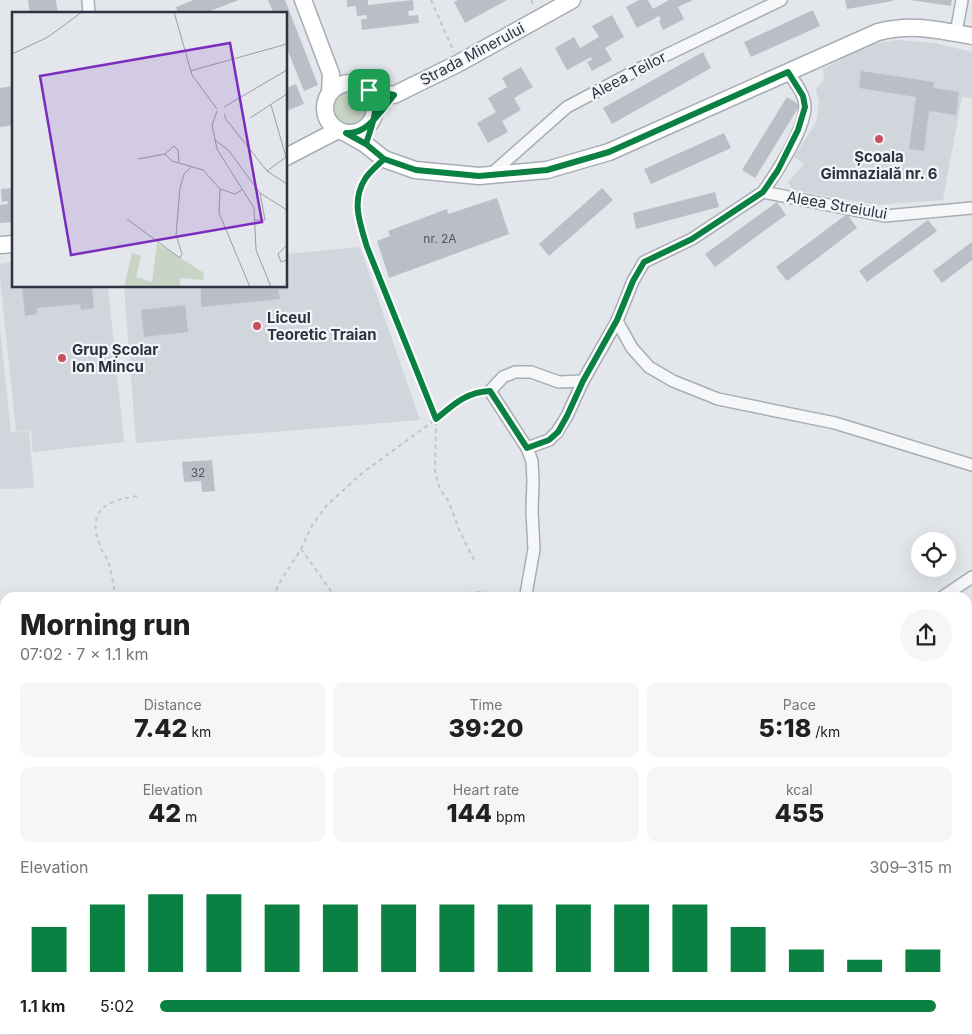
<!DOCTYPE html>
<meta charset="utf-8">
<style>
body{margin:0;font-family:Inter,sans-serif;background:#f6f6f6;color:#202124;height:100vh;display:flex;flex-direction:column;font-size:19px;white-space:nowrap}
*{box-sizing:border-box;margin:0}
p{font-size:16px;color:#757577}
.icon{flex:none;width:28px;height:28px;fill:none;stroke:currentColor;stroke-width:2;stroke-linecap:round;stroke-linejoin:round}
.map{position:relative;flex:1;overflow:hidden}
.details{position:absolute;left:0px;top:592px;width:972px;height:442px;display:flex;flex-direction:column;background:#fff;border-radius:15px 15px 0 0;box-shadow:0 5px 20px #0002}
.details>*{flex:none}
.buttons{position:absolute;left:911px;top:532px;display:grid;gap:10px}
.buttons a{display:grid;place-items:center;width:45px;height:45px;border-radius:50%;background:#fff;box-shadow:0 5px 20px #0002;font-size:25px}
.pin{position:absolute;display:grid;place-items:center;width:42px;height:42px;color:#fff;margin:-21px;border-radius:10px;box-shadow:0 2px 8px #0006}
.round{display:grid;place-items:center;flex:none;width:52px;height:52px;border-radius:26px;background:#f6f6f6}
.head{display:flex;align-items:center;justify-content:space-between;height:85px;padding:0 20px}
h1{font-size:28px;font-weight:800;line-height:38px}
.figures{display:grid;grid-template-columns:repeat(3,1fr);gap:8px;height:85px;padding:5px 20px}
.figures div{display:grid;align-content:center;border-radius:10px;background:#f6f6f6;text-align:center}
.figures b{font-size:25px;font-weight:800}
.figures small{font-size:14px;font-weight:400}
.figures p{font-size:14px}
.chart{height:140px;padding:10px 20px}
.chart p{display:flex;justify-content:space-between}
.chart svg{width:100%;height:90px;margin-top:5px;stroke:#0b8043;stroke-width:6}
ul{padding:0 20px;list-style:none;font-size:16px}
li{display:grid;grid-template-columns:80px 60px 1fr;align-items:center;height:38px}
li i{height:12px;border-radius:6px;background:#0b8043}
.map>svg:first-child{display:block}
</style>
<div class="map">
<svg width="972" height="1035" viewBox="0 0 972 1035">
<rect width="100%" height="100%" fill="#e3e6ea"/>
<g fill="#d1d5dc">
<polygon points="897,40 934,43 972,52 972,98 962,97 943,200 876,205 793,190 788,182 804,164 794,157 816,122 819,103 816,89 824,80 823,69 869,45"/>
<polygon points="360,247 420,420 136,443 124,286 286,286 286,254"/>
<polygon points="14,262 14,286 108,286 124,442 33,452 31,430 16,431 0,278 0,264"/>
<polygon points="0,328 11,432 29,431 34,488 0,489"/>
</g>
<circle fill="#c8d4c5" cx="349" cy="107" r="18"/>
<g fill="#babfc7">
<polygon points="28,0 56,0 58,14 30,14"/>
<polygon points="194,0 239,0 202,14 178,14 176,7"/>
<polygon points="268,0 285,0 318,85 304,91 286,46 286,14 274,14"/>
<polygon points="347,0 368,0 368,5 413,0 414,10 408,11 409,16 418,15 419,23 362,30 361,19 367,19 366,15 357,16 356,6 347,7"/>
<polygon points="458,0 507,0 465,23 454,2"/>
<polygon points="639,0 648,0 653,9 669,0 693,0 678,7 684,19 663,30 659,21 661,20 659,16 637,28 626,7"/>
<polygon points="845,0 893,0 893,1 847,9"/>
<polygon points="910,0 952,0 951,6"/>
<polygon points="813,10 820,26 751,57 744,42"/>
<polygon points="612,15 624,37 605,48 612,60 592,71 587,62 592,60 591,57 567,70 555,48 574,37 580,48 599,37 592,26"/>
<polygon points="703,52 711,68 612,124 603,108"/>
<polygon points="521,67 533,87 514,98 521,110 502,121 508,132 488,143 477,123 496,112 488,98 507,87 502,78"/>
<polygon points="861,71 934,82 933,88 959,92 956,115 929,111 924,151 909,149 916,97 859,88"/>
<polygon points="296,84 304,104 286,111 286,88"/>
<polygon points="14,86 14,125 0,127 0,88"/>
<polygon points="787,97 800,105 755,178 742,170"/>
<polygon points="724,133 731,148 651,184 644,169"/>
<polygon points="14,188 14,222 0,223 0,205 8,204 7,201 2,202 1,189"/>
<polygon points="602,188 613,200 549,256 539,244"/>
<polygon points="715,192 719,207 636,229 633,213"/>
<polygon points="497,198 509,234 389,278 377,241 390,236 388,231 447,209 448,214"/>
<polygon points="777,202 786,215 715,267 705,254"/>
<polygon points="847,214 857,228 787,281 776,267"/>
<polygon points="928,220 937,231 867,282 859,271"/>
<polygon points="972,242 972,260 942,283 933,271"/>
<polygon points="22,286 92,286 94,308 81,310 80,304 37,308 37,314 25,316"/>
<polygon points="201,286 288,286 288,289 278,290 280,299 201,307"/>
<polygon points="185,305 188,332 144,337 141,310"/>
<polygon points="212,460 215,491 202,492 201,481 184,482 182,462"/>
</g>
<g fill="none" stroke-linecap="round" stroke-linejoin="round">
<defs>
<path id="lane" d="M381 280C368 249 348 214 364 180 368 173 377 167 383 161"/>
<g id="street">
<polyline points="88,0 89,14"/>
<polyline points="956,33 962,0"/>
<path d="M788 72C795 82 805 95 805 107 805 129 776 174 763 192L885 216 972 208"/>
<polyline points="490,175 567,107 656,60 781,0"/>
<polyline points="617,321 632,348 649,367 673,381 718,399 835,423 972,465"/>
<polyline points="527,448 490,391 503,377 515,372 531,372 559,382 583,381"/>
<polyline points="526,594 534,549 532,511 533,480 532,461 527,448 549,440 557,432 567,416 583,381 617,321 633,281 644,262 692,239 763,192"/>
<polyline points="941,598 972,577"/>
</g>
<g id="secondary">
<polyline points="303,0 331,74 330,92"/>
<circle cx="350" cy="108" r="25"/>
<polyline points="369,90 394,95 459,63 572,0"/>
<path d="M346 133 365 144 384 159 415 170 479 176 547 170 609 152 878 32C912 23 938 30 972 36"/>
<polyline points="286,157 338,130"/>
<polyline points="0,245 14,244"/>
</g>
</defs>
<use href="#lane" stroke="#a8adb4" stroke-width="8"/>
<use href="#street" stroke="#a8adb4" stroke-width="14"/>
<use href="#secondary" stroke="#a8adb4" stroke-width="19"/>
<g stroke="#c1c4c9" stroke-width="2" stroke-dasharray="4 4" stroke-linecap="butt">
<polyline points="431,0 454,52"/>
<polyline points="531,0 535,7"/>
<polyline points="301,549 336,598"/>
<path d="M474 560 460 532 449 502 440 489 435 473 436 419C448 409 464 393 480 392"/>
<path d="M116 598C113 585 112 571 107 559 105 555 101 550 100 545 86 510 107 500 138 496"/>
<polyline points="274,598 278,585 301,549 311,527 326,506 361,474 436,419 383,287"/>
<polyline points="436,598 474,592 515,594"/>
<polyline points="187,1030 188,1035"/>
</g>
<use href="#lane" stroke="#f6f7f9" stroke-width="5.5"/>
<use href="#street" stroke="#f6f7f9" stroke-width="11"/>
<use href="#secondary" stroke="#fff" stroke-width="16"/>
</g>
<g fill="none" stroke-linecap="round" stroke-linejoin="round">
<defs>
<path id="route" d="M369 90C382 107 371 126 366 144L384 159C378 165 369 172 365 179 351 201 360 224 367 247L436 419C453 405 466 392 490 391L527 448 549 440 558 432 567 416 583 381 617 320 633 281 644 262 692 239 763 192 778 170 798 130 805 107 803 96 788 72 609 152 547 170 479 176 416 170 384 159 366 144 346 133C368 135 381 110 394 95L369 90"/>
</defs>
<use href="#route" stroke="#fff" stroke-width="10"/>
<use href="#route" stroke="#0b8043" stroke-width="6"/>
</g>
<g fill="#c65160" stroke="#f3f5f8" stroke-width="2">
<circle cx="879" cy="139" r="5"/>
<circle cx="257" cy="326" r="5"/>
<circle cx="62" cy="358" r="5"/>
</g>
<g text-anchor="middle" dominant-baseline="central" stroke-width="4.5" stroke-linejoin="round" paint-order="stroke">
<g font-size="12" fill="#505662">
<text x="440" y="238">nr. 2A</text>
<text x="198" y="472">32</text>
</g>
<g font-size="15" fill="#2c3341" stroke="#f3f5f8">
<text transform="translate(472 54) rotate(-28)">Strada Minerului</text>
<text transform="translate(628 75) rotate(-28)">Aleea Teilor</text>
<text transform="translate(837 205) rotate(10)">Aleea Streiului</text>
</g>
<g font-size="15" font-weight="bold" fill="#2c3341" stroke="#f3f5f8" text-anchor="start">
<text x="879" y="156" text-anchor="middle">Școala<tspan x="879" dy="17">Gimnazială nr. 6</tspan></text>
<text x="267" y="317">Liceul<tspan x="267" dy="17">Teoretic Traian</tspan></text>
<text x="72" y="349">Grup Școlar<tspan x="72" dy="17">Ion Mincu</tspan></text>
</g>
</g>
<g transform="translate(12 12)">
<rect width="275" height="275" fill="#e3e6ea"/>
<path d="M145 231 192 261 191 268 168 266V275H112L120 241 129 244 124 265 140 270Z" fill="#c8d4c5"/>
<path fill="none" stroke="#9a9ea6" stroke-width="1" d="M162 0 180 63 205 97M0 42 36 25 70 0M178 59 275 32M212 95 275 58M205 99 200 113 205 137 242 196 244 238 259 275M213 102V106L255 159 275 172M238 106 275 82M202 127 217 139 248 181 253 208H243M153 142 162 134 166 138 167 150M126 147 153 142 160 149 191 158 208 177M255 159 274 145 259 93M230 178 223 182 208 177 207 201 238 275M248 181 275 198M115 207 168 246 170 242 164 223 168 176 172 162 179 155M275 233 266 242 269 250 275 248"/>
<path fill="#7b2cbf" fill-opacity="0.15" stroke="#7b2cbf" stroke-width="2.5" d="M218 31 250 210 59 243 28 64Z"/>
<rect width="275" height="275" fill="none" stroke="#2c3341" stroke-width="2.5"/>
</g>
</svg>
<div class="buttons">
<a><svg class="icon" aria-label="locate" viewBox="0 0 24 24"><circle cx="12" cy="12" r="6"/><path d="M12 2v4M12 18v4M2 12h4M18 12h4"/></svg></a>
</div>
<div class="pin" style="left:369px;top:90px;background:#1e9e55"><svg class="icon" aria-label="arrive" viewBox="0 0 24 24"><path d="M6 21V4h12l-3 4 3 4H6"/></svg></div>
<section class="details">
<div class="head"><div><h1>Morning run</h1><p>07:02 · 7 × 1.1 km</p></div><a class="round"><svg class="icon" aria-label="share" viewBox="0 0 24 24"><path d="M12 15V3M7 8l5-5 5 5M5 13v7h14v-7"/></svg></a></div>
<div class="figures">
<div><p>Distance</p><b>7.42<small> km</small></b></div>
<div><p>Time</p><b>39:20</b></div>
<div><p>Pace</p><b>5:18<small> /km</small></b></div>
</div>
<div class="figures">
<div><p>Elevation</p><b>42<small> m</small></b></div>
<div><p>Heart rate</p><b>144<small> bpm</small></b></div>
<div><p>kcal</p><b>455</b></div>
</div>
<div class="chart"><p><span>Elevation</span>309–315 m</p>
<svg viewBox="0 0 160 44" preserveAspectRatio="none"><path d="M5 44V22M15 44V11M25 44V6M35 44V6M45 44V11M55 44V11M65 44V11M75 44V11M85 44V11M95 44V11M105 44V11M115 44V11M125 44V22M135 44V33M145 44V38M155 44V33"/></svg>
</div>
<ul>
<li><b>1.1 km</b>5:02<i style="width:98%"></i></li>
</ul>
</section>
</div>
